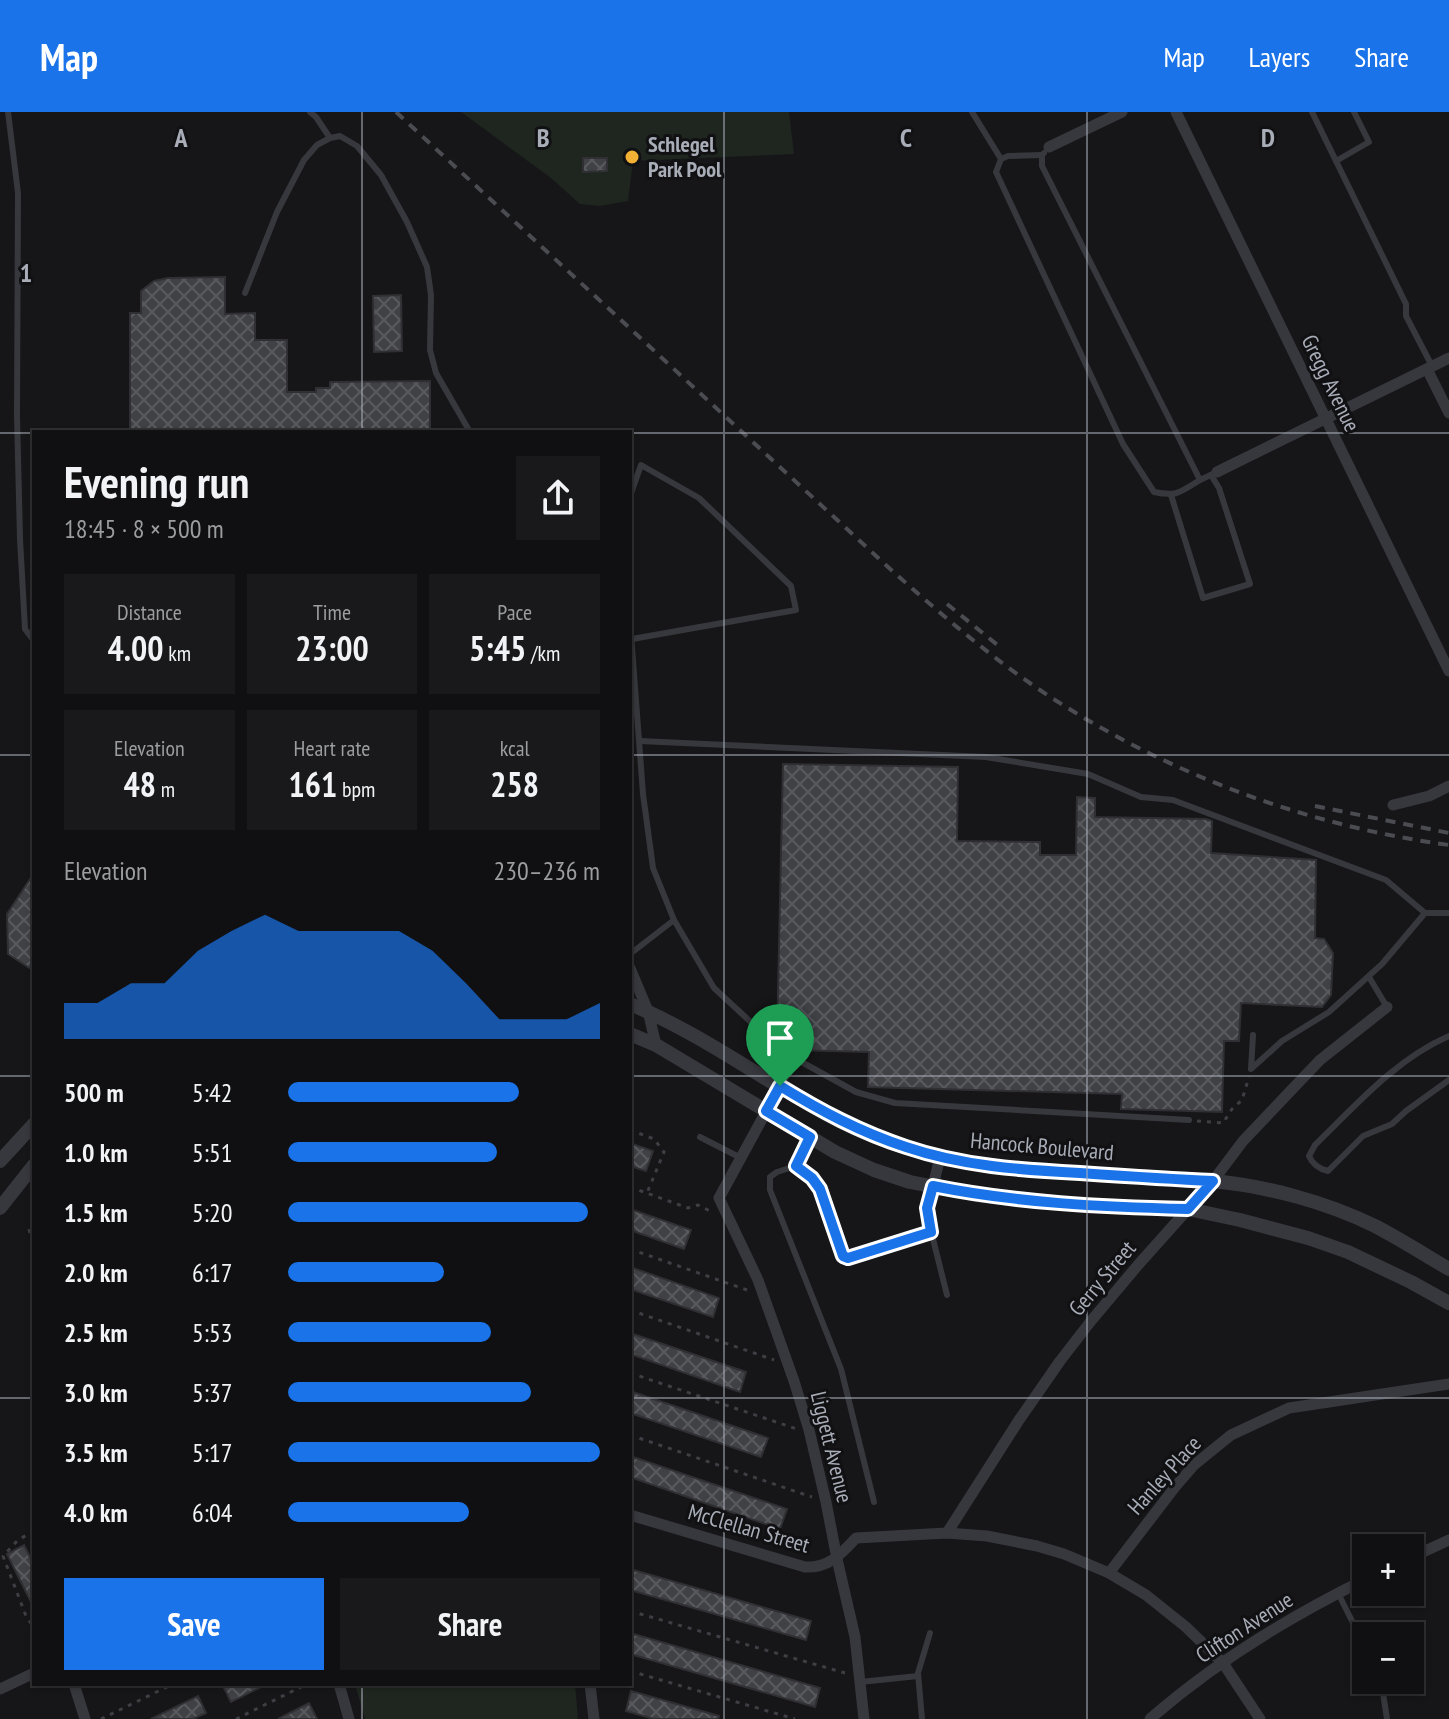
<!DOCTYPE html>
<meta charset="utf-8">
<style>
body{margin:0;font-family:"PT Sans Narrow",sans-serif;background:#19191b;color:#f1f3f6;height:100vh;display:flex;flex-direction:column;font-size:30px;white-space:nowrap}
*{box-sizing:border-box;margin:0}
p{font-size:26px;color:#9c9d9f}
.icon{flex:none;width:44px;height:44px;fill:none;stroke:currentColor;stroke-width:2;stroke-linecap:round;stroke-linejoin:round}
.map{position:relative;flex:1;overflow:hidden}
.panel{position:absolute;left:32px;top:318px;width:600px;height:1256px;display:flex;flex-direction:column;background:#101012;border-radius:0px;box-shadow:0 2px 6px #0004,0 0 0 2px #303032}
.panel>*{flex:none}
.buttons{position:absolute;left:1352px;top:1422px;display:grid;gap:16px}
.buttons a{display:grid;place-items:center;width:72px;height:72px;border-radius:0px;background:#101012;box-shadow:0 2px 6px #0004,0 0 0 2px #303032;font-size:40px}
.pin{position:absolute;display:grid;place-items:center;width:68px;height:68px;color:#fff;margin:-82px -34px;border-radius:50% 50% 50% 0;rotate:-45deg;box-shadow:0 0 8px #0007}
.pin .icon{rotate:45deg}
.round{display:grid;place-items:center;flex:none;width:84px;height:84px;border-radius:0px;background:#19191b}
.headline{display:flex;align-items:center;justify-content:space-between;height:136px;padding:0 32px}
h1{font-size:44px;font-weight:800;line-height:60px}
.stats{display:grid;grid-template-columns:repeat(3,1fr);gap:12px;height:136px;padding:8px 32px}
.stats div{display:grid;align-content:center;border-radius:0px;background:#19191b;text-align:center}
.stats b{font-size:34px;font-weight:800}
.stats small{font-size:22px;font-weight:400}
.stats p{font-size:22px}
.chart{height:224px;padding:16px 32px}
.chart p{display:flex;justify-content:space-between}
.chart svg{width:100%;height:144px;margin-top:8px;fill:#1a73e8;opacity:.7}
.primary-button{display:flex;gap:16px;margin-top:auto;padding:16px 32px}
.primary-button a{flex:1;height:92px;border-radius:0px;background:#1a73e8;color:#fff;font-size:32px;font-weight:800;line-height:92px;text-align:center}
.primary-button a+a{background:#19191b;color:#f1f3f6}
ul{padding:0 32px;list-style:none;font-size:26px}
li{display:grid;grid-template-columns:128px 96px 1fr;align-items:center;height:60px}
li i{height:20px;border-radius:10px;background:#1a73e8}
header{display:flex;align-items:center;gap:48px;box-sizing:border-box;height:112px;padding:0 40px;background:#1a73e8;color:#fff}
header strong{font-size:38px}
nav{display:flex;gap:44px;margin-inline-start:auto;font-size:28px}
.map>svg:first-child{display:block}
</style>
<header>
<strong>Map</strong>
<nav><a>Map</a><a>Layers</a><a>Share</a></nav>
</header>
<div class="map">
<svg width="1449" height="1607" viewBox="0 0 1449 1607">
<defs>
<pattern id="building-cross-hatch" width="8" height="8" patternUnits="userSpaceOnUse" patternTransform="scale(2)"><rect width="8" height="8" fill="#404145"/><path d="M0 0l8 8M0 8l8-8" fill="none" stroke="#595a5e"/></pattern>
</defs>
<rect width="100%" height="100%" fill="#161618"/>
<g fill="#1e261f">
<polygon points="461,0 789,0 794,42 633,49 628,89 600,94 580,92 551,66"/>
<polygon points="355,1572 575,1572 578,1607 365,1607"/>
</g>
<g fill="url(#building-cross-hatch)" stroke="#303034" stroke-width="2">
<polygon points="583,46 607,46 607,59 583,60"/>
<polygon points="225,165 225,202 255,201 255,228 287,228 287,280 316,280 316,276 330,276 330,270 430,269 430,320 130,320 130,201 141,201 141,179 154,169 168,166"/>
<polygon points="401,183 402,239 374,240 373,184"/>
<polygon points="783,652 958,655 957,729 1040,730 1040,743 1076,743 1077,685 1095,686 1095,705 1206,707 1212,709 1211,741 1316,748 1315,826 1324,827 1333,841 1331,883 1322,895 1241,891 1239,929 1224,929 1222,1000 1121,997 1122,982 868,975 869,940 794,938 777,925"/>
<polygon points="34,761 34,859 8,842 7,802"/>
<polygon points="630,1031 653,1039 646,1059 630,1054"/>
<polygon points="630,1097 691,1118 684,1137 630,1118"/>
<polygon points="630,1155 719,1186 713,1205 630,1177"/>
<polygon points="630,1221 746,1260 740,1280 630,1242"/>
<polygon points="630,1279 768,1326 761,1345 630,1301"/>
<polygon points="630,1344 787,1397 780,1417 630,1365"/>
<polygon points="24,1433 34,1453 34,1496 7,1442"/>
<polygon points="630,1457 811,1509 806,1528 630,1478"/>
<polygon points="630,1521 820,1576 815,1595 630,1542"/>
<polygon points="222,1572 267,1572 231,1590"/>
<polygon points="631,1579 719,1604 718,1607 654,1607 626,1599"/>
<polygon points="198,1584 206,1601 193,1607 151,1607"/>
<polygon points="309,1591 317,1607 278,1607"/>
</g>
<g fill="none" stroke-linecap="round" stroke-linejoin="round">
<g stroke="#3d3f44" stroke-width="3" stroke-dasharray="4 6" stroke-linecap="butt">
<polyline points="1197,1009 1223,1011 1232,997 1242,988 1249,965"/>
<polyline points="630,1018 654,1027 664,1040 647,1081"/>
<polyline points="630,1075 688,1096 698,1093 712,1100"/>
<polyline points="34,1111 28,1114 34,1135"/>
<polyline points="630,1137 747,1178"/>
<polyline points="630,1198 774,1248"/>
<polyline points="630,1261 797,1317"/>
<polyline points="630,1323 812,1385"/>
<polyline points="34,1419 18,1428 3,1444 26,1504 34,1516"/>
<polyline points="630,1499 845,1561"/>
<polyline points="630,1559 795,1607"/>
<polyline points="101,1607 173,1572"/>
<polyline points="236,1607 307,1572"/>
</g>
<g stroke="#37383d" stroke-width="6">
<polyline points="8,0 18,81 17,304 20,427 25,517 34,529"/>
<polyline points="310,0 316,5 330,26"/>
<polyline points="972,0 1001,47"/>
<polyline points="1312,0 1406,192 1406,204 1432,254"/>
<polyline points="1044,41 1042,43 1042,54 1200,368 1217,360"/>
<path d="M1042 43 1008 44 1001 47 996 60 1123 332 1154 380C1178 385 1180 380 1200 368"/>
<polyline points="1336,49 1369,30 1354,0"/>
<polyline points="245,181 277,100 304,48 317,33 330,26 340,24 357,34 381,63 407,110 427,155 431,183 430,238 436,261 470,320"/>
<polyline points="1171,383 1203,486 1250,472 1219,376 1211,363"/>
<polyline points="630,384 641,353 699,386 791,474 796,498 632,527"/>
<polyline points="630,509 643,682 653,756 674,808 714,876 767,925 798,948 780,974"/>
<polyline points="640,629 986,645 1088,662 1141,685 1173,688 1386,768 1425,801 1449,801"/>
<polyline points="630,842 674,808"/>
<polyline points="1369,865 1387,895"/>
<polyline points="1253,923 1251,957 1282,929 1329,900 1382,852 1425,801"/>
<path d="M1449 924C1396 947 1356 993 1315 1033L1309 1044C1313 1053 1319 1057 1328 1059L1363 1024 1392 1012 1406 999 1449 968"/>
<polyline points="798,948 856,980 895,991 1189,1008"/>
<polyline points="700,1025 741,1046"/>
<polyline points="810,1025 796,1054 777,1060 770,1065 770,1078 841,1257 874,1390"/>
<polyline points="796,1054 812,1066 820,1077 843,1144 848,1146 931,1120"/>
<polyline points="933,1074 927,1096 930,1115 947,1183"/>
<polyline points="1338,1481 1366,1537"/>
<polyline points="1381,1568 1387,1607"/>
<polyline points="860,1570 918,1564"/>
<polyline points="922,1607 918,1561 930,1521"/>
</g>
<g stroke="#37383d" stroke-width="11">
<polyline points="1176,0 1449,559"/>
<polyline points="1049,35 1122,0"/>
<polyline points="1427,257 1449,301"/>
<polyline points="1217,360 1449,246"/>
<polyline points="1393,693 1429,684 1449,674"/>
<polyline points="630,856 648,899 656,933"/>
<polyline points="780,974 719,1086 758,1168 794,1269 809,1318 826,1390 837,1447 855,1525 864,1607"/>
<polyline points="933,1074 940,1045"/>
<path d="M630 1403 805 1455C829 1456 841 1442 856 1426L947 1421 987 1424 1037 1434 1064 1442 1109 1461 1146 1483 1186 1515 1223 1551 1260 1607"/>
<polyline points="947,1421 1019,1308 1060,1249 1091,1209 1138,1153 1213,1069 1243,1029 1320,948 1387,895"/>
<polyline points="1410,1446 1449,1428"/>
<polyline points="1109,1461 1175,1375 1194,1353 1231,1323 1289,1296 1449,1272"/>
<polyline points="74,1572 85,1607"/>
<polyline points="339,1572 349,1607"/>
<polyline points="590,1572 594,1607"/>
<polyline points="0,1577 34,1561"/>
<path d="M1150 1607C1215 1550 1289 1505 1366 1467"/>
</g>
<g stroke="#37383d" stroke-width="14">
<path d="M630 892C700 921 760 966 826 1002 863 1022 905 1037 945 1046 1033 1066 1123 1060 1212 1069 1267 1074 1326 1090 1375 1114 1400 1127 1425 1143 1449 1157"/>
<polyline points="630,922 656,933 835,1040 874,1058 910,1070 976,1083 1038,1090 1114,1095 1188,1097 1240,1108 1308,1126 1348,1140 1411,1170 1449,1191"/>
<polyline points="0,1049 34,1012"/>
<polyline points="0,1096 34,1053"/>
</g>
<g stroke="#4a4c52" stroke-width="4" stroke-dasharray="10 8" stroke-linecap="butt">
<path d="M396 0 888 455C935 497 982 538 1034 574 1157 658 1301 713 1449 733"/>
<polyline points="947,492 1000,535"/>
<polyline points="1315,694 1449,721"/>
</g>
</g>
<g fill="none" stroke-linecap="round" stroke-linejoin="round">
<defs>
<path id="route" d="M780 974C821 999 860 1020 906 1035 962 1054 1021 1058 1080 1061 1124 1064 1169 1067 1213 1069L1188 1097C1102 1095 1018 1091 933 1074L927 1096 931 1120 848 1146 843 1144 820 1077 812 1066 796 1054 810 1025 766 999Z"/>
</defs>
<use href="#route" stroke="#fff" stroke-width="16"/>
<use href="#route" stroke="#1a73e8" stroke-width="10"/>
</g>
<path fill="none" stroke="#a8adb8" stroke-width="2" stroke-opacity="0.55" d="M362 0V320M724 0V1607M1087 0V1607M0 321H34M630 321H1449M0 643H34M630 643H1449M0 964H34M630 964H1449M0 1286H34M630 1286H1449M362 1572V1607"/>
<circle fill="#f2b134" stroke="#111113" stroke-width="3" cx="632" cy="45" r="8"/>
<g text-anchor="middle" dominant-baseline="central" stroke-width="6" stroke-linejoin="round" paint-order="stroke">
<g font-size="22" font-weight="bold" fill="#a8adb8" stroke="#111113" text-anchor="start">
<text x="648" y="32">Schlegel<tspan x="648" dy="25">Park Pool</tspan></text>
</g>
<g font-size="22" fill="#a8adb8" stroke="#111113">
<text transform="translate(1331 271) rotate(64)">Gregg Avenue</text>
<text transform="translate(1042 1034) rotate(5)">Hancock Boulevard</text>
<text transform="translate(1102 1166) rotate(-50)">Gerry Street</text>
<text transform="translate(832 1335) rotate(76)">Liggett Avenue</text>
<text transform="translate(1164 1363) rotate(-48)">Hanley Place</text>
<text transform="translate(749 1416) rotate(16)">McClellan Street</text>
<text transform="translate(1244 1515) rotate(-33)">Clifton Avenue</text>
</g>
</g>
<g font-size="26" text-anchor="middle" font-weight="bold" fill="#a8adb8" stroke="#111113" stroke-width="6" stroke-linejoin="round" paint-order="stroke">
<text x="181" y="35">A</text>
<text x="543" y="35">B</text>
<text x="906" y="35">C</text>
<text x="1268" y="35">D</text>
<text x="26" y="170">1</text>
</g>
</svg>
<div class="buttons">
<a>+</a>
<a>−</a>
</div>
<div class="pin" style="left:780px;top:974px;background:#1e9e55"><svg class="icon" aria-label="arrive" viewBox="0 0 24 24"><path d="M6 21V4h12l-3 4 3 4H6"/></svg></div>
<section class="panel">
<div class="headline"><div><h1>Evening run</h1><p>18:45 · 8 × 500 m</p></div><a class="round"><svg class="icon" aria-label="share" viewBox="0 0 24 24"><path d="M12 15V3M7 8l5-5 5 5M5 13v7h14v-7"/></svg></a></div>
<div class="stats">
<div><p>Distance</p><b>4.00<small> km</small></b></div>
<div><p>Time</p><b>23:00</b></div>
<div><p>Pace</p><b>5:45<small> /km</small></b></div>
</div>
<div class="stats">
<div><p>Elevation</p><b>48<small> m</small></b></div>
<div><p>Heart rate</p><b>161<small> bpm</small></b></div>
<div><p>kcal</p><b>258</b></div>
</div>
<div class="chart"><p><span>Elevation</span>230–236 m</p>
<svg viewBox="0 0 160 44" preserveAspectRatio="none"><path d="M0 44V33L10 33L20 27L30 27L40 17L50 11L60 6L70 11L80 11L90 11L100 11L110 17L120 27L130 38L140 38L150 38L160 33V44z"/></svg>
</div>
<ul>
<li><b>500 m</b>5:42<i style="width:74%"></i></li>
<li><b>1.0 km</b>5:51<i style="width:67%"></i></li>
<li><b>1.5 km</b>5:20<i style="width:96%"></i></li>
<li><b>2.0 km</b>6:17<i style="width:50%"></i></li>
<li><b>2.5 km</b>5:53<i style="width:65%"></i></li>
<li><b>3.0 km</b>5:37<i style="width:78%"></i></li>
<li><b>3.5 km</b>5:17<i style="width:100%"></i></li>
<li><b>4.0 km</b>6:04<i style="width:58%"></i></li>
</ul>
<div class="primary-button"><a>Save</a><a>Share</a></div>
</section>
</div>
